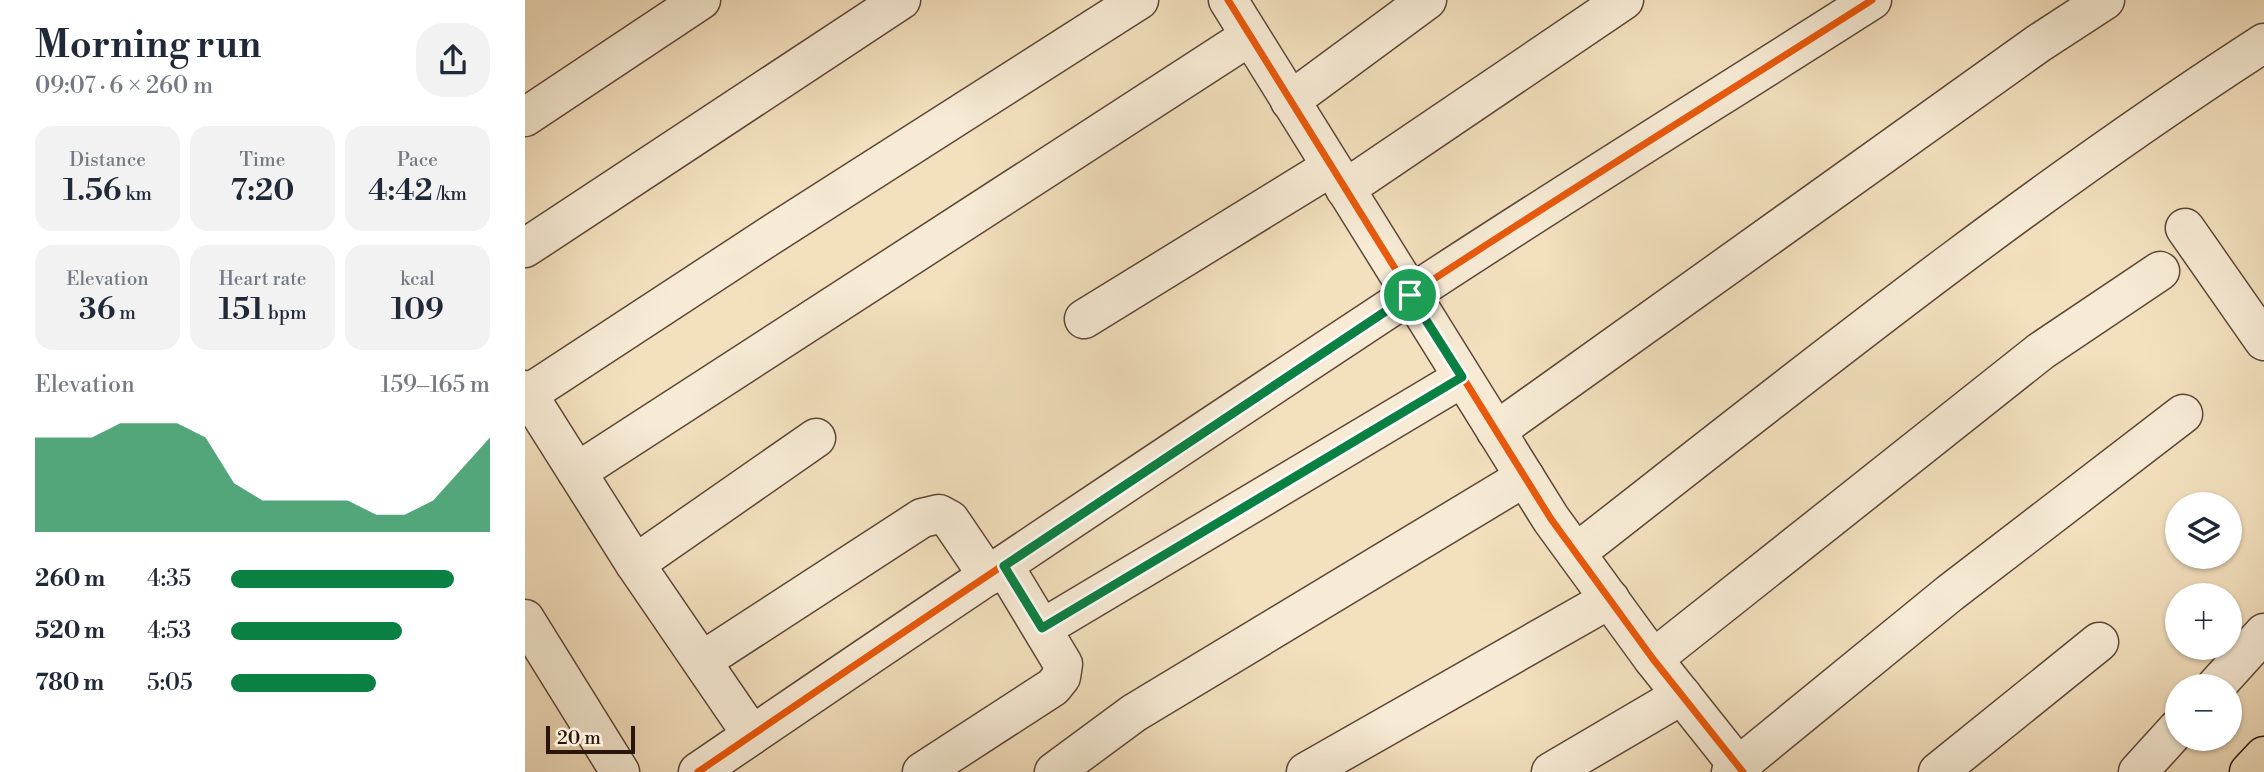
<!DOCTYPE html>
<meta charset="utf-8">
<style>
body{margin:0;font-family:"Libre Bodoni",serif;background:#f2f2f3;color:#1f2937;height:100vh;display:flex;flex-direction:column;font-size:26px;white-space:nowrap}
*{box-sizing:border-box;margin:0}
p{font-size:23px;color:#747a83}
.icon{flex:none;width:38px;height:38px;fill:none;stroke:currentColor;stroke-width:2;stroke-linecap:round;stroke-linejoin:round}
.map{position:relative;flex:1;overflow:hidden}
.details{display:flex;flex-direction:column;background:#fff;width:525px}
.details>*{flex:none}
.buttons{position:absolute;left:1640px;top:492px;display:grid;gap:14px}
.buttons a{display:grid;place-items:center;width:77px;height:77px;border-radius:50%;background:#fff;box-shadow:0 2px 5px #0004;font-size:35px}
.scale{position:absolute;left:21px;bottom:18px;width:89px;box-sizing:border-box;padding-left:7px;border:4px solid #2b140a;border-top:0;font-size:19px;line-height:24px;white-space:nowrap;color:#2b140a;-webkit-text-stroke:5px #f7ebd5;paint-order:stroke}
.pin{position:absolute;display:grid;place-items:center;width:60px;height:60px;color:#fff;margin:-30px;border:4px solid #fff;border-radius:50%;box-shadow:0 2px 7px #0007}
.round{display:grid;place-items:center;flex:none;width:74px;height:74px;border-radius:28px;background:#f2f2f3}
.summary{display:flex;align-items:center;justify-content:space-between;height:119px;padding:0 35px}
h1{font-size:38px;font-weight:600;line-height:52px}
.stats{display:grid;grid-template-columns:repeat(3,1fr);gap:10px;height:119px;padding:7px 35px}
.stats div{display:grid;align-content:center;border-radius:18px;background:#f2f2f3;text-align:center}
.stats b{font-size:30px;font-weight:600}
.stats small{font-size:19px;font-weight:400}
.stats p{font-size:19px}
.chart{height:196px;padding:14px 35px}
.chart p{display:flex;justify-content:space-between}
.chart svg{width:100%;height:126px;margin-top:7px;fill:#0b8043;opacity:.7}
ul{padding:0 35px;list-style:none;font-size:23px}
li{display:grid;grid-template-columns:112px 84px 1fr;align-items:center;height:52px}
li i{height:18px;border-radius:9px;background:#0b8043}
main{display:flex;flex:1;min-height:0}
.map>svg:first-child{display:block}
</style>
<main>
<section class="details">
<div class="summary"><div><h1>Morning run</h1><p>09:07 · 6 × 260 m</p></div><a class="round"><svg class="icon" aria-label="share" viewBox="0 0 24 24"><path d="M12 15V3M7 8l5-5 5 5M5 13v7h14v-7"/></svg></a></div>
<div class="stats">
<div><p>Distance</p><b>1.56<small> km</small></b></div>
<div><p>Time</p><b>7:20</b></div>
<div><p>Pace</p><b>4:42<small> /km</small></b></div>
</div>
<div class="stats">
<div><p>Elevation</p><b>36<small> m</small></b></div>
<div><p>Heart rate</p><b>151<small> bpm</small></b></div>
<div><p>kcal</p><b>109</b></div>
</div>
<div class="chart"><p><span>Elevation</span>159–165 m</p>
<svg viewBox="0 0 160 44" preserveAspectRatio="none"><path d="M0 44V11L10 11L20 11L30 6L40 6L50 6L60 11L70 27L80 33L90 33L100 33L110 33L120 38L130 38L140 33L150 22L160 11V44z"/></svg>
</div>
<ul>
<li><b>260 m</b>4:35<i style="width:86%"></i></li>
<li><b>520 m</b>4:53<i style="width:66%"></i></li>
<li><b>780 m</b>5:05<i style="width:56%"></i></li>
</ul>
</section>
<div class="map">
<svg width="1739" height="772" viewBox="0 0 1739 772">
<rect width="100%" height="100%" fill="#f3e0be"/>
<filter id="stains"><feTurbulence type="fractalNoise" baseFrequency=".00286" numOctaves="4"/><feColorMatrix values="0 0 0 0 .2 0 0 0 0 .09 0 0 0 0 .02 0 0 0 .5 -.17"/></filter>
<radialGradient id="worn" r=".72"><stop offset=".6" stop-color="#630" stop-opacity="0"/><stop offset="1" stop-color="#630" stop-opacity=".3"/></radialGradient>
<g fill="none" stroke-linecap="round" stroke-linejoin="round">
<defs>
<g id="minor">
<polyline points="703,0 1026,519 1128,659 1218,772"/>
<polyline points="765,101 902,0"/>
<polyline points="0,117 176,0"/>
<polyline points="820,189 1099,0"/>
<polyline points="1660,228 1739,341"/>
<polyline points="0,248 376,0"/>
<polyline points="559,319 806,167"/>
<polyline points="0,390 110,564 227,735"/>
<polyline points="3,394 249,233 614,0"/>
<polyline points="971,431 1514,43 1580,0"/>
<polyline points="52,472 725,36"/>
<path d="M1051 553C1276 377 1499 198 1739 43"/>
<polyline points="110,564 291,438"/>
<polyline points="0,619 95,772"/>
<polyline points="518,628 937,378"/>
<polyline points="1128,659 1516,351 1635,271"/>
<polyline points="177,661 397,518 414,514 425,520 463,576"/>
<polyline points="1691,686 1739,633"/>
<path d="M173 772C408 611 645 453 883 296 1036 195 1192 99 1347 0"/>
<polyline points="397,772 528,687 536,677 538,664 479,566"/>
<polyline points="529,772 609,713 1000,477"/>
<polyline points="781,772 1085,599"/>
<polyline points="1026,772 1157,695"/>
<polyline points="1206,772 1425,593 1658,414"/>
<polyline points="1413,772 1574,642"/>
<polyline points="1613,772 1652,729"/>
</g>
<polyline id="highway" points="1724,772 1739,756"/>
</defs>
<use href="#minor" stroke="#5d4737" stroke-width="41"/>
<use href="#highway" stroke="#2b140a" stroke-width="41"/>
<use href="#minor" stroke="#f7ebd5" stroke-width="38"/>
<use href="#highway" stroke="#f3e0be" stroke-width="38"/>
<defs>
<g id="cycleway">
<polyline points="703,0 1026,519 1128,659 1218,772"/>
<path d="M173 772C408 611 645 453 883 296 1036 195 1192 99 1347 0"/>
</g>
</defs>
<use href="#cycleway" stroke="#f7ebd5" stroke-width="11"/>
<use href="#cycleway" stroke="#e8590c" stroke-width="7"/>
</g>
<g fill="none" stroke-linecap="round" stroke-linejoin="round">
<defs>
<polygon id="route" points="885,295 937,377 517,628 479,566"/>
</defs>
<use href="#route" stroke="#fff" stroke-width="14"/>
<use href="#route" stroke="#0b8043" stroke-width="9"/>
</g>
<rect width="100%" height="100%" filter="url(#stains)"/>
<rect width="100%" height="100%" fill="url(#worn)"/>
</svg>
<div class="buttons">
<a><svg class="icon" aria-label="layers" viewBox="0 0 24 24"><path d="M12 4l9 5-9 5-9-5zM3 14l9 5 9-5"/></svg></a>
<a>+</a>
<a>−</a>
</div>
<div class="scale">20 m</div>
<div class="pin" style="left:885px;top:295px;background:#1e9e55"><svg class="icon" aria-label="arrive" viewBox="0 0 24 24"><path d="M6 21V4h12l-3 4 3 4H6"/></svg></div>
</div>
</main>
